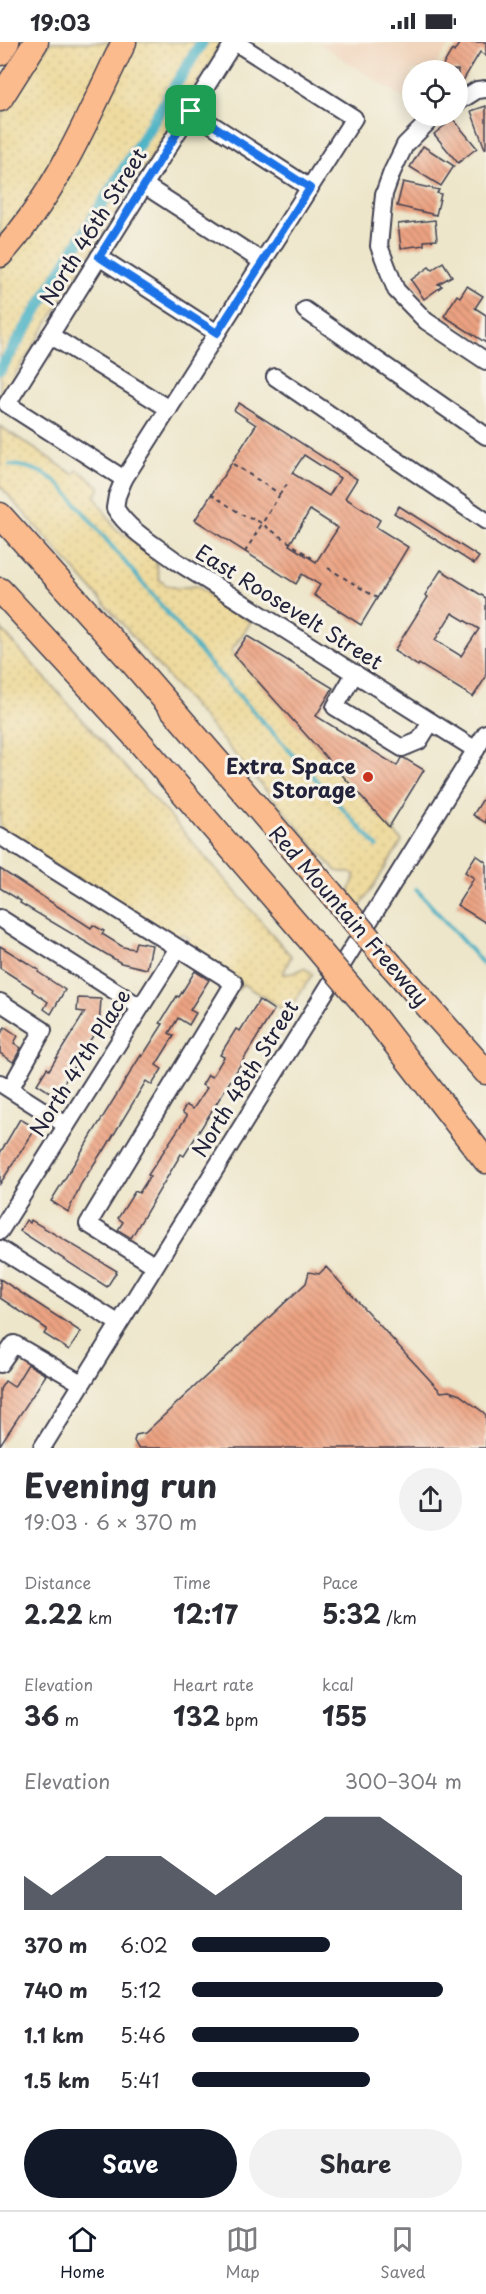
<!DOCTYPE html>
<meta charset="utf-8">
<style>
body{margin:0;font-family:"Playpen Sans",sans-serif;background:#f2f2f3;color:#2b2b33;height:100vh;display:flex;flex-direction:column;font-size:22px;white-space:nowrap}
*{box-sizing:border-box;margin:0}
p{font-size:20px;color:#7c7c81}
.icon{flex:none;width:33px;height:33px;fill:none;stroke:currentColor;stroke-width:2;stroke-linecap:round;stroke-linejoin:round}
.map{position:relative;height:1406px;overflow:hidden}
.panel{display:flex;flex-direction:column;background:#fff;flex:1}
.panel>*{flex:none}
.tools{position:absolute;left:402px;top:18px;display:grid;gap:12px}
.tools a{display:grid;place-items:center;width:66px;height:66px;border-radius:50%;background:#fff;box-shadow:0 3px 15px #0003;font-size:30px}
.pin{position:absolute;display:grid;place-items:center;width:51px;height:51px;color:#fff;margin:-26px;border-radius:12px;box-shadow:0 3px 9px #0006}
.round{display:grid;place-items:center;flex:none;width:63px;height:63px;border-radius:32px;background:#f2f2f3}
.headline{display:flex;align-items:center;justify-content:space-between;height:102px;padding:0 24px}
h1{font-size:33px;font-weight:700;line-height:45px}
.metrics{display:grid;grid-template-columns:repeat(3,1fr);gap:9px;height:102px;padding:6px 24px}
.metrics div{display:grid;align-content:center}
.metrics b{font-size:26px;font-weight:700}
.metrics small{font-size:16px;font-weight:400}
.metrics p{font-size:16px}
.chart{height:168px;padding:12px 24px}
.chart p{display:flex;justify-content:space-between}
.chart svg{width:100%;height:108px;margin-top:6px;fill:#111827;opacity:.7}
.action{display:flex;gap:12px;margin-top:auto;padding:12px 24px}
.action a{flex:1;height:69px;border-radius:36px;background:#111827;color:#fff;font-size:24px;font-weight:700;line-height:69px;text-align:center}
.action a+a{background:#f2f2f3;color:#2b2b33}
ul{padding:0 24px;list-style:none;font-size:20px}
li{display:grid;grid-template-columns:96px 72px 1fr;align-items:center;height:45px}
li i{height:15px;border-radius:8px;background:#111827}
.status{display:flex;justify-content:space-between;align-items:center;height:42px;padding:0 30px;background:#fff;direction:ltr}
.status svg{height:16px;fill:currentColor}
.menu{display:flex;justify-content:space-around;align-items:center;height:84px;border-top:2px solid #e1e1e2;background:#fff;font-size:16px;color:#7c7c81}
.menu a{display:grid;justify-items:center;gap:3px}
.menu .selected{color:#111827}
.map>svg:first-child{display:block}
</style>
<div class="status"><b>19:03</b><svg viewBox="0 0 49 12"><path d="M0 12V9h3v3zM5 12V6h3v6zM10 12V3h3v9zM15 12V0h3v12zM26 1h20v11H26zM47 4h2v5h-2z"/></svg></div>
<div class="map">
<svg width="486" height="1406" viewBox="0 0 486 1406">
<defs>
<pattern id="sand-dots" width="8" height="8" patternUnits="userSpaceOnUse" patternTransform="scale(1.5)"><rect width="8" height="8" fill="#eeda9e"/><path d="M2 2h.1M6 6h.1" fill="none" stroke="#ccbb89" stroke-width="1.8" stroke-linecap="round"/></pattern>
<pattern id="building-back-hatch" width="6" height="6" patternUnits="userSpaceOnUse" patternTransform="scale(1.5)"><rect width="6" height="6" fill="#eda382"/><path d="M-1 5l2 2M0 0l6 6M5-1l2 2" fill="none" stroke="#c0846c"/></pattern>
</defs>
<rect width="100%" height="100%" fill="#f7f3e8"/>
<filter id="ink" filterUnits="userSpaceOnUse"><feTurbulence type="fractalNoise" baseFrequency=".0167" numOctaves="2"/><feDisplacementMap in="SourceGraphic" scale="12" xChannelSelector="R" yChannelSelector="G"/><feConvolveMatrix kernelMatrix="1 2 1 2 8 2 1 2 1" color-interpolation-filters="sRGB"/></filter>
<filter id="wash" filterUnits="userSpaceOnUse"><feTurbulence type="fractalNoise" baseFrequency=".008" numOctaves="4" result="noise"/><feDisplacementMap in="SourceGraphic" scale="24" xChannelSelector="R" yChannelSelector="G"/><feGaussianBlur stdDeviation="1.35" result="paint"/><feColorMatrix in="noise" values="0 0 0 0 0 0 0 0 0 0 0 0 0 0 0 0 0 1.4 0 .05"/><feComposite in="paint" operator="in"/></filter>
<g filter="url(#wash)">
<rect width="100%" height="100%" fill="#ede6ca"/>
<polygon fill="#f1d5bd" points="317,0 451,0 433,28 412,28 412,62"/>
<g fill="url(#sand-dots)" stroke="#887e6c" stroke-width="1.5">
<polygon points="50,0 223,0 0,357 0,76"/>
<polygon points="0,384 73,432 78,428 100,445 95,455 115,486 155,514 159,537 166,543 176,546 196,544 251,580 231,609 402,799 360,865 349,852 355,832 336,829 89,544 0,444"/>
<path d="M0 586 181 787 291 914 283 932 294 931 304 926 313 932 287 970 243 942 238 948 186 907 188 895C180 891 177 892 171 897L0 789Z"/>
</g>
<g fill="none" stroke-linecap="round" stroke-linejoin="round">
<g stroke="#46b1c4" stroke-width="4">
<path d="M10 423C33 424 50 432 65 448L209 621 377 804"/>
<polyline points="416,847 486,925"/>
</g>
<polyline stroke="#46b1c4" stroke-width="12" points="0,328 202,0"/>
</g>
<g id="blocks">
<g fill="url(#building-back-hatch)" fill-rule="evenodd">
<polygon points="460,0 486,0 486,14 480,10 458,47 458,28 440,28 452,8 454,10"/>
<polygon points="486,64 486,106 485,107 471,69"/>
<polygon points="453,77 477,106 458,121 434,92"/>
<polygon points="423,104 454,124 441,144 410,125"/>
<polygon points="403,140 439,148 437,151 441,152 436,173 397,164"/>
<polygon points="435,178 437,198 424,199 424,203 401,206 398,182"/>
<polygon points="443,220 452,234 438,242 442,244 424,257 411,238 429,225 432,228"/>
<polygon points="467,244 483,254 475,266 486,273 486,301 444,274 457,253 460,255"/>
<path d="M239 361 357 437 345 456 380 478 376 485 408 505 361 583 314 553 320 543 302 532 296 542 195 478 256 383 234 368ZM304 413 340 436 329 454 292 431ZM310 468 338 486 316 520 289 503Z"/>
<polygon points="399,464 479,515 474,522 394,471"/>
<path d="M441 528 486 556V635L473 655 419 622 418 624 394 609 428 555 425 553ZM452 571 479 587 461 614 435 598Z"/>
<polygon points="247,594 333,646 316,674 397,724 401,716 404,716 424,728 389,785 234,613"/>
<polygon points="486,752 486,781 473,773"/>
<polygon points="476,813 486,820 486,881 457,863 474,836 465,830"/>
<polygon points="0,827 91,886 93,883 104,889 102,892 123,905 134,907 136,900 152,903 147,927 121,921 20,861 21,859 0,846"/>
<polygon points="0,904 39,928 38,930 65,948 51,972 44,967 48,960 32,949 33,947 0,926"/>
<polygon points="195,929 209,938 190,968 196,971 189,983 178,976 169,991 174,994 156,1023 162,1027 152,1043 146,1039 104,1109 103,1108 81,1142 68,1170 51,1159 141,1013 142,1015 163,982 160,981 177,954 179,955"/>
<polygon points="78,956 101,957 99,984 56,1054 37,1042 47,1026 49,1028 85,970 77,969"/>
<polygon points="259,958 274,968 184,1114 181,1112 131,1196 118,1188 123,1180 118,1176 135,1149 139,1151 150,1134 148,1133 187,1074 182,1070 186,1063 193,1067 207,1046 202,1043 208,1033 212,1035 224,1015 220,1013 236,987 240,989"/>
<polygon points="5,985 18,994 14,1001 21,1006 13,1020 0,1011 0,993"/>
<polygon points="20,1077 36,1086 0,1142 0,1111"/>
<polygon points="26,1178 30,1181 31,1178 117,1229 107,1245 20,1189"/>
<polygon points="326,1225 441,1350 449,1349 460,1353 483,1370 486,1373 486,1406 138,1406 134,1399 136,1393 145,1391 306,1241 309,1230 319,1232"/>
<polygon points="0,1237 81,1290 69,1308 44,1292 47,1287 0,1256"/>
<polygon points="28,1322 46,1333 0,1403 0,1347 5,1339 14,1345"/>
</g>
</g>
</g>
<g filter="url(#ink)">
<use href="#blocks" fill-opacity="0" stroke="#403f50" stroke-width="1.5"/>
<g fill="none" stroke-linecap="round" stroke-linejoin="round">
<defs>
<g id="minor">
<polyline points="234,0 7,362 124,437 354,76 235,0"/>
<polyline points="458,60 477,48 486,47"/>
<polyline points="191,69 310,146"/>
<polyline points="434,74 405,103 392,130 384,152 379,204 396,248 426,279 486,319"/>
<polyline points="144,143 263,220"/>
<polyline points="99,215 217,291"/>
<polyline points="305,268 486,394"/>
<polyline points="50,293 169,367"/>
<polyline points="275,335 486,479"/>
<path d="M124 437 117 454 115 466C129 489 155 503 176 519L476 708"/>
<polyline points="355,631 335,665 402,706 419,699 431,680"/>
<polyline points="0,794 234,941 88,1182 154,1223"/>
<polyline points="0,876 140,965"/>
<polyline points="0,960 43,988 10,1047"/>
<polyline points="0,1041 66,1083"/>
<polyline points="0,1189 178,906"/>
<polyline points="0,1207 118,1281"/>
<polyline points="0,1322 14,1302 81,1341"/>
<polyline points="42,1406 486,691"/>
</g>
<g id="highway">
<polyline points="0,11 7,0"/>
<polyline points="0,57 36,0"/>
<path d="M0 213C57 151 88 75 124 0"/>
<polyline points="0,473 130,618 331,851"/>
<polyline points="0,548 131,690 305,892"/>
<polyline points="391,923 486,1030"/>
<polyline points="366,964 486,1119"/>
</g>
</defs>
<use href="#minor" stroke="#403f50" stroke-width="20"/>
<use href="#highway" stroke="#403f50" stroke-width="27"/>
<g stroke="#403f50" stroke-width="2" stroke-dasharray="4.5 4.5" stroke-linecap="butt">
<polyline points="233,422 280,452 288,441"/>
<polyline points="211,452 247,476 255,477 312,516"/>
<polyline points="245,510 280,452"/>
<polyline points="328,526 377,556"/>
</g>
<use href="#minor" stroke="#fff" stroke-width="16"/>
<use href="#highway" stroke="#fbbb8d" stroke-width="24"/>
<defs>
<g id="highway-bridge">
<polyline points="331,851 391,923"/>
<polyline points="305,892 366,964"/>
</g>
</defs>
<use href="#highway-bridge" stroke="#403f50" stroke-width="27" stroke-linecap="butt"/>
<use href="#highway-bridge" stroke="#fbbb8d" stroke-width="24"/>
</g>
</g>
<g fill="none" stroke-linecap="round" stroke-linejoin="round" filter="url(#ink)">
<defs>
<polygon id="route" points="191,69 310,146 217,291 99,215"/>
</defs>
<use href="#route" stroke="#fff" stroke-width="12"/>
<use href="#route" stroke="#1a73e8" stroke-width="8"/>
</g>
<circle fill="#c8321e" stroke="#f7f3e8" stroke-width="2" cx="368" cy="735" r="6"/>
<g text-anchor="middle" dominant-baseline="central" stroke-width="6" stroke-linejoin="round" paint-order="stroke">
<g font-size="21" fill="#22223b" stroke="#f7f3e8">
<text transform="translate(92 184) rotate(-58)">North 46th Street</text>
<text transform="translate(290 564) rotate(32)">East Roosevelt Street</text>
<text transform="translate(350 873) rotate(49)">Red Mountain Freeway</text>
<text transform="translate(79 1020) rotate(-58)">North 47th Place</text>
<text transform="translate(244 1036) rotate(-58)">North 48th Street</text>
</g>
<g font-size="21" font-weight="bold" fill="#22223b" stroke="#f7f3e8" text-anchor="end">
<text x="356" y="723">Extra Space<tspan x="356" dy="24">Storage</tspan></text>
</g>
</g>
</svg>
<div class="tools">
<a><svg class="icon" aria-label="locate" viewBox="0 0 24 24"><circle cx="12" cy="12" r="6"/><path d="M12 2v4M12 18v4M2 12h4M18 12h4"/></svg></a>
</div>
<div class="pin" style="left:191px;top:69px;background:#1e9e55"><svg class="icon" aria-label="arrive" viewBox="0 0 24 24"><path d="M6 21V4h12l-3 4 3 4H6"/></svg></div>
</div>
<section class="panel">
<div class="headline"><div><h1>Evening run</h1><p>19:03 · 6 × 370 m</p></div><a class="round"><svg class="icon" aria-label="share" viewBox="0 0 24 24"><path d="M12 15V3M7 8l5-5 5 5M5 13v7h14v-7"/></svg></a></div>
<div class="metrics">
<div><p>Distance</p><b>2.22<small> km</small></b></div>
<div><p>Time</p><b>12:17</b></div>
<div><p>Pace</p><b>5:32<small> /km</small></b></div>
</div>
<div class="metrics">
<div><p>Elevation</p><b>36<small> m</small></b></div>
<div><p>Heart rate</p><b>132<small> bpm</small></b></div>
<div><p>kcal</p><b>155</b></div>
</div>
<div class="chart"><p><span>Elevation</span>300–304 m</p>
<svg viewBox="0 0 160 44" preserveAspectRatio="none"><path d="M0 44V30L10 38L20 30L30 22L40 22L50 22L60 30L70 38L80 30L90 22L100 14L110 6L120 6L130 6L140 14L150 22L160 30V44z"/></svg>
</div>
<ul>
<li><b>370 m</b>6:02<i style="width:51%"></i></li>
<li><b>740 m</b>5:12<i style="width:93%"></i></li>
<li><b>1.1 km</b>5:46<i style="width:62%"></i></li>
<li><b>1.5 km</b>5:41<i style="width:66%"></i></li>
</ul>
<div class="action"><a>Save</a><a>Share</a></div>
</section>
<nav class="menu">
<a class="selected"><svg class="icon" aria-label="home" viewBox="0 0 24 24"><path d="M3 11l9-7 9 7M6 9v11h12V9"/></svg>Home</a>
<a><svg class="icon" aria-label="map" viewBox="0 0 24 24"><path d="M3 6l6-2 6 2 6-2v14l-6 2-6-2-6 2zM9 4v14M15 6v14"/></svg>Map</a>
<a><svg class="icon" aria-label="saved" viewBox="0 0 24 24"><path d="M7 4h10v16l-5-4-5 4z"/></svg>Saved</a>
</nav>
